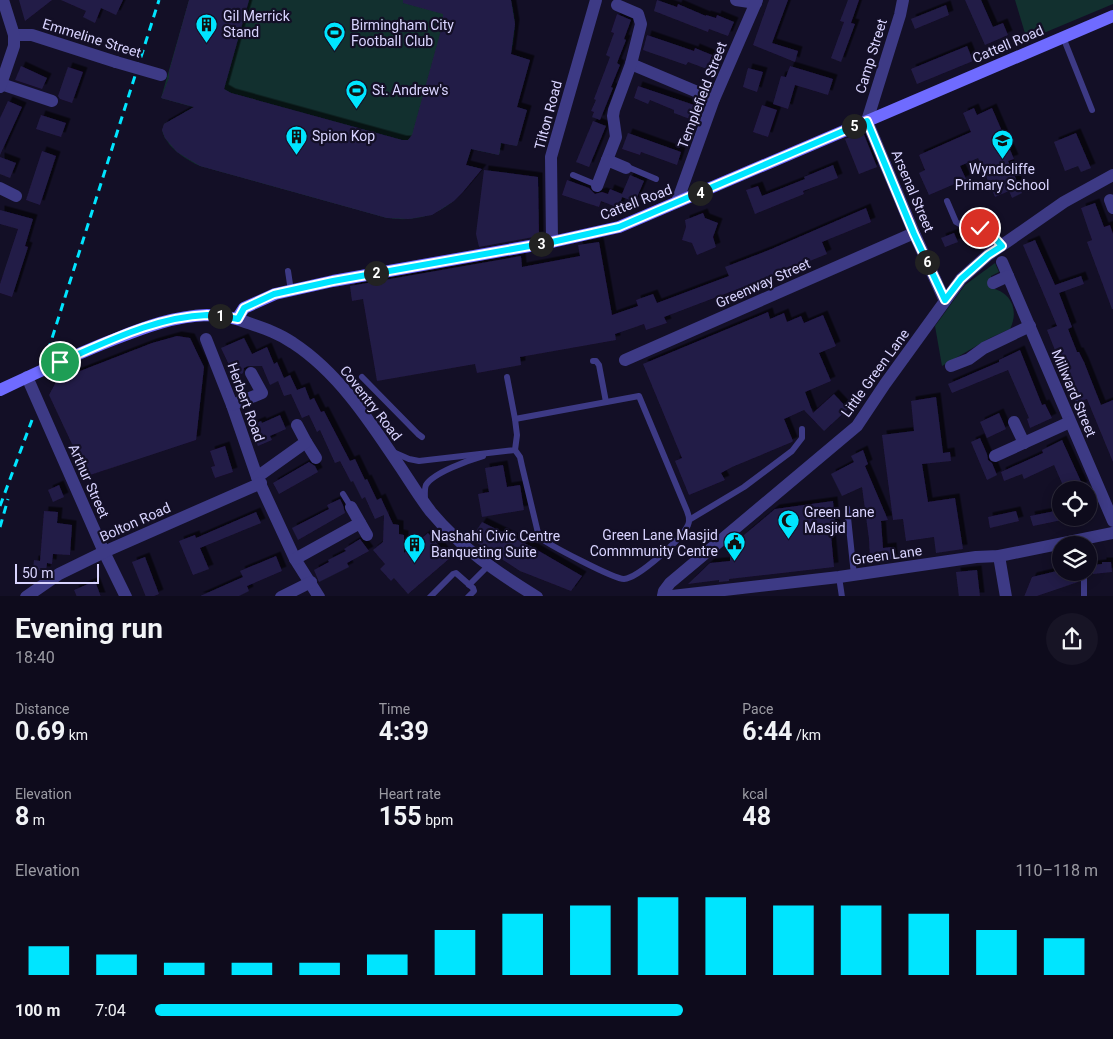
<!DOCTYPE html>
<meta charset="utf-8">
<style>
body{margin:0;font-family:Roboto,sans-serif;background:#171425;color:#f1f3f6;height:100vh;display:flex;flex-direction:column;font-size:19px;white-space:nowrap}
*{box-sizing:border-box;margin:0}
p{font-size:16px;color:#9b9ba3}
.icon{flex:none;width:28px;height:28px;fill:none;stroke:currentColor;stroke-width:2;stroke-linecap:round;stroke-linejoin:round}
.map{position:relative;height:596px;overflow:hidden}
.drawer{display:flex;flex-direction:column;background:#0e0b1c;flex:1}
.drawer>*{flex:none}
.controls{position:absolute;left:1052px;top:481px;display:grid;gap:10px}
.controls a{display:grid;place-items:center;width:45px;height:45px;border-radius:50%;background:#0e0b1c;box-shadow:0 2px 12px #0003,0 0 0 1px #2e2b3b;font-size:25px}
.scale{position:absolute;left:15px;bottom:12px;width:84px;box-sizing:border-box;padding-left:5px;border:2px solid #d9d4ff;border-top:0;font-size:14px;line-height:18px;white-space:nowrap;color:#d9d4ff;-webkit-text-stroke:4px #130f26;paint-order:stroke}
.pin{position:absolute;display:grid;place-items:center;width:42px;height:42px;color:#fff;margin:-21px;border:2px solid #fff;border-radius:50%;box-shadow:0 1px 5px #0007}
.km{position:absolute;width:25px;height:25px;margin:-12px;border-radius:50%;background:#222;color:#fff;font-size:14px;line-height:25px;text-align:center}
.round{display:grid;place-items:center;flex:none;width:52px;height:52px;border-radius:26px;background:#171425}
.overview{display:flex;align-items:center;justify-content:space-between;height:85px;padding:0 15px}
h1{font-size:28px;font-weight:700;line-height:38px}
.metrics{display:grid;grid-template-columns:repeat(3,1fr);gap:8px;height:85px;padding:5px 15px}
.metrics div{display:grid;align-content:center}
.metrics b{font-size:25px;font-weight:700}
.metrics small{font-size:14px;font-weight:400}
.metrics p{font-size:14px}
.chart{height:140px;padding:10px 15px}
.chart p{display:flex;justify-content:space-between}
.chart svg{width:100%;height:90px;margin-top:5px;stroke:#00e5ff;stroke-width:6}
ul{padding:0 15px;list-style:none;font-size:16px}
li{display:grid;grid-template-columns:80px 60px 1fr;align-items:center;height:38px}
li i{height:12px;border-radius:6px;background:#00e5ff}
.map>svg:first-child{display:block}
</style>
<div class="map">
<svg width="1113" height="597" viewBox="0 0 1113 597">
<defs>
<filter id="shadow"><feDropShadow dx="4.5" dy="-4.5" stdDeviation="0" flood-color="#0009"/></filter>
</defs>
<rect width="100%" height="100%" fill="#130f26"/>
<g fill="#12302f">
<path d="M189 0H511C517 18 516 36 511 54L530 60 517 107 527 110 517 146 502 143 499 155 471 149 466 165 479 168C458 206 430 224 387 218L200 166C185 159 166 147 162 130L164 124 193 107 161 98Z"/>
<polygon points="1015,0 1113,0 1113,4 1027,40"/>
<path d="M995 263 999 272 991 276V288C1012 292 1019 311 1010 329L990 338 942 366 935 326 965 285Z"/>
</g>
<g fill="#241b47" filter="url(#shadow)">
<polygon points="19,0 52,0 25,21"/>
<polygon points="61,0 123,0 116,15 101,8 95,23 83,17 86,11"/>
<polygon points="189,0 249,0 224,89 231,93 402,140 408,140 412,135 443,23 443,14 403,3 403,0 511,0 515,24 511,54 530,60 517,107 527,110 517,146 501,143 499,155 471,149 466,165 482,169 462,193 454,201 432,215 409,219 387,218 200,166 177,152 165,138 162,130 164,124 194,107 161,98 169,78 169,72"/>
<polygon points="657,0 677,7 678,4 706,16 706,15 716,18 717,15 734,22 728,36 709,29 708,32 654,11"/>
<polygon points="769,0 788,0 772,43 798,51 795,62 753,45"/>
<polygon points="848,0 859,0 851,23 855,24 841,62 831,58 844,22 840,21"/>
<polygon points="965,0 981,0 993,27 1003,23 1008,35 985,45"/>
<polygon points="946,5 949,15 915,29 911,19"/>
<polygon points="617,14 631,20 624,39 626,40 617,63 620,65 611,87 613,88 600,120 592,117 594,112 591,111 596,100 594,99 610,57 606,55 614,33 611,32"/>
<polygon points="647,35 694,51 695,48 712,55 707,69 688,62 686,65 643,50"/>
<polygon points="967,46 973,61 917,84 911,69"/>
<polygon points="21,66 47,78 42,89 15,80"/>
<polygon points="790,66 833,79 828,95 795,85 788,109 773,104 781,76 786,77"/>
<polygon points="68,67 83,72 72,103 60,99 58,96"/>
<polygon points="748,68 763,72 757,92 743,87"/>
<polygon points="638,86 700,107 695,121 674,113 674,110 650,100 648,104 634,98"/>
<polygon points="8,101 22,107 0,155 0,118"/>
<polygon points="762,105 777,110 768,137 753,132"/>
<polygon points="974,108 977,115 992,108 1014,159 1008,161 1022,193 1012,198 1009,191 995,197 978,158 960,166 966,179 929,195 919,173 925,170 919,155 971,132 963,113"/>
<polygon points="41,115 66,123 61,137 36,129"/>
<polygon points="593,121 606,126 589,167 576,162"/>
<polygon points="863,132 877,167 859,174 845,139"/>
<polygon points="628,133 681,152 677,165 641,152 640,155 622,149"/>
<polygon points="1076,133 1091,168 1081,172 1078,166 1065,171 1054,142"/>
<polygon points="42,151 56,156 40,205 26,200"/>
<polygon points="0,157 16,163 10,178 0,174"/>
<polygon points="833,165 838,178 803,191 804,194 755,214 746,190 758,186 762,196 805,179 804,177"/>
<polygon points="484,170 538,177 539,236 479,247 476,234"/>
<polygon points="630,175 644,181 635,202 622,197 619,208 601,201 599,207 562,195 567,180 589,188 595,194 602,192 608,194 610,189 622,194"/>
<polygon points="1095,203 1104,227 1110,225 1113,234 1113,309 1112,309 1087,242 1092,240 1081,208"/>
<polygon points="866,208 871,222 822,242 827,254 770,277 771,279 744,290 743,287 664,317 667,323 646,330 644,324 615,334 616,340 520,357 521,365 477,373 475,364 377,381 363,299 352,301 350,286 521,256 522,267 580,256 578,245 599,242 612,315 638,306 636,300 653,294 657,303 729,276 725,267 769,250"/>
<polygon points="0,210 33,219 25,246 28,247 12,297 0,293 0,284 18,229 0,224"/>
<polygon points="703,213 705,218 718,223 713,237 716,247 697,255 692,243 682,240 686,227 685,220"/>
<polygon points="954,233 958,242 945,247 941,238"/>
<polygon points="1035,240 1055,285 1081,276 1084,284 1059,293 1072,327 1068,329 1077,352 1079,352 1084,362 1101,405 1113,400 1113,462 1087,399 1076,403 1047,330 1057,326 1023,245"/>
<polygon points="768,312 770,319 784,313 787,322 801,316 804,323 823,315 836,346 819,353 831,381 805,392 813,413 834,394 848,409 824,431 804,410 784,419 793,441 792,442 732,467 721,473 725,480 689,495 675,461 682,458 643,364"/>
<polygon points="177,336 190,338 204,367 196,440 87,476 49,395 57,380 152,343"/>
<polygon points="244,338 252,354 267,347 274,364 277,362 284,378 290,375 297,390 305,387 310,400 314,398 321,412 324,411 350,461 355,459 365,480 367,479 377,500 381,498 393,524 399,525 399,534 404,535 404,553 428,533 450,558 408,594 394,578 391,581 380,569 385,564 373,550 383,542 384,515 375,519 365,497 362,499 353,481 351,482 340,461 335,463 320,430 317,432 309,415 302,418 291,394 284,396 278,381 270,385 262,366 248,366 244,368 243,373 240,375 235,364 230,367 221,348"/>
<polygon points="1020,350 1042,405 1045,404 1052,418 1030,428 1027,419 1029,418 1008,370 952,393 948,384 999,362 999,360"/>
<polygon points="936,397 943,453 950,452 951,461 922,464 928,502 955,498 963,549 936,553 934,537 906,541 903,519 893,520 882,435 914,431 911,401"/>
<polygon points="999,413 1006,429 987,438 980,422"/>
<polygon points="280,415 286,429 270,436 272,440 258,446 249,426 261,421 262,423"/>
<polygon points="980,438 987,454 988,460 992,463 997,475 987,480 971,442"/>
<polygon points="1062,440 1083,486 1075,490 1065,490 1054,465 1024,479 1022,474 1004,481 1001,472 1043,453 1042,450"/>
<polygon points="225,446 233,472 215,478 211,467 215,466 210,451"/>
<polygon points="863,450 868,464 865,466 888,520 881,521 883,548 892,547 893,559 870,561 869,539 862,487 842,496 831,474 854,462 851,456"/>
<polygon points="309,462 315,466 318,472 279,494 273,483"/>
<polygon points="503,465 507,487 520,485 524,510 482,517 478,494 489,492 485,468"/>
<polygon points="59,485 64,497 53,502 48,490"/>
<polygon points="340,499 343,505 345,513 298,540 292,528 329,509 327,505"/>
<polygon points="833,501 836,534 831,535 834,567 729,579 729,581 719,582 719,580 688,584 710,563 730,561 730,547 736,543 745,542 744,535 775,509"/>
<polygon points="1060,510 1062,520 1033,526 1030,516"/>
<polygon points="44,511 58,512 57,523 72,525 70,555 53,554 52,564 47,563 46,571 33,570 34,560 40,561"/>
<polygon points="1016,511 1019,521 990,528 988,517"/>
<polygon points="256,512 261,523 200,548 209,569 193,575 179,541 195,535 196,538"/>
<polygon points="482,522 532,547 582,576 571,591 520,571 471,539"/>
<polygon points="360,539 369,551 347,563 349,567 319,582 314,570 329,562 328,560 346,551 344,549"/>
<polygon points="276,556 282,571 247,586 249,591 237,597 198,597 243,577 240,571"/>
<polygon points="145,557 159,594 152,597 146,597 132,562"/>
<polygon points="1102,562 1111,562 1112,572 1093,574 1092,565 1102,564"/>
<polygon points="977,570 980,597 959,597 956,572"/>
<polygon points="1061,570 1061,572 1076,572 1078,582 1034,597 1024,597 1032,577"/>
<polygon points="95,581 101,597 77,597 74,590"/>
</g>
<g fill="none" stroke-linecap="round" stroke-linejoin="round">
<g stroke="#3d3a85" stroke-width="6">
<polyline points="1063,37 1092,110"/>
<polyline points="626,168 630,168 656,179"/>
<polyline points="573,175 597,185"/>
<polyline points="947,201 956,222 972,231 981,228 986,228 1002,245"/>
<polyline points="288,271 291,291"/>
<polyline points="593,361 596,361 599,365 606,402"/>
<polyline points="362,377 418,434 422,437"/>
<polyline points="507,377 515,419"/>
<path d="M393 452 409 459 419 461 515 450 517 435 515 419 639 396 687 511C689 516 690 521 688 525 682 539 638 578 624 579 614 579 549 545 539 537L522 466 520 457 515 450"/>
<polyline points="343,494 351,507"/>
<path d="M425 501C425 496 424 490 426 485 433 473 469 460 483 456"/>
<polyline points="847,508 854,575"/>
<polyline points="689,520 744,487 792,451 802,438 802,429"/>
<polyline points="1084,572 1084,597"/>
<polyline points="839,577 842,597"/>
<polyline points="469,585 489,565"/>
<polyline points="430,597 453,574 456,573 473,588 474,591 468,597"/>
</g>
<g stroke="#3d3a85" stroke-width="12">
<polyline points="736,0 756,3"/>
<polyline points="903,0 900,15 867,121 914,233 945,301"/>
<polyline points="14,35 32,35 116,62"/>
<polyline points="631,64 714,99"/>
<polyline points="1,84 52,101"/>
<polyline points="0,87 14,46 14,35 3,0"/>
<polyline points="607,160 616,137 613,116 614,110 631,64 641,24 638,14 617,5"/>
<polyline points="597,186 607,160 626,168"/>
<polyline points="0,188 16,196"/>
<polyline points="1110,200 1113,208"/>
<polyline points="677,202 714,99 757,0"/>
<polyline points="552,242 551,157 596,0"/>
<polyline points="1002,262 1113,521"/>
<polyline points="993,283 1008,276"/>
<polyline points="206,339 232,405 257,477 295,559 319,597"/>
<polyline points="625,360 914,233"/>
<polyline points="951,366 969,359 984,348 1030,326"/>
<polyline points="27,377 104,552 126,597"/>
<polyline points="232,405 262,393 251,373"/>
<polyline points="1014,422 1024,443"/>
<polyline points="306,442 316,458"/>
<polyline points="995,456 1070,422"/>
<polyline points="257,477 306,442 297,425"/>
<polyline points="351,507 367,535"/>
<polyline points="999,556 1006,597"/>
<polyline points="295,559 360,523"/>
<polyline points="663,596 664,591 670,583 857,426 885,384 961,279 988,255 1064,202 1113,175"/>
<polyline points="26,597 59,574 104,552 261,483"/>
<polyline points="281,597 311,582"/>
<polyline points="663,597 839,577 976,557 999,556 1113,533"/>
</g>
<path stroke="#3d3a85" stroke-width="12" d="M237 319C256 326 276 331 293 343 339 373 371 423 401 468 411 483 420 498 431 512 461 548 498 573 537 597"/>
<path stroke="#6f6bff" stroke-width="12" d="M0 390C38 372 76 354 115 339 145 327 175 316 207 315 217 315 228 317 237 319L244 308 275 294 333 281 552 242 619 227 1113 16"/>
<g stroke="#00e5ff" stroke-width="3" stroke-dasharray="8 6" stroke-linecap="butt">
<polyline points="48,351 159,0"/>
<polyline points="0,506 32,420"/>
<polyline points="0,527 8,499"/>
</g>
<polyline stroke="#3d3a85" stroke-width="12" points="116,62 161,75"/>
</g>
<g fill="none" stroke-linecap="round" stroke-linejoin="round">
<defs>
<path id="route" d="M60 362C107 342 155 317 207 315 217 315 228 317 238 319L244 308 274 294 333 281 552 242 619 227 867 121 914 234 945 300 961 279 988 255 1002 246 986 228H980"/>
</defs>
<use href="#route" stroke="#fff" stroke-width="10"/>
<use href="#route" stroke="#00e5ff" stroke-width="6"/>
</g>
<defs>
<symbol id="building-pin" viewBox="-11 -11 22 30"><path d="M0 17L-7.5 6A9.5 9.5 0 1 1 7.5 6Z" fill="#00e5ff" stroke="#130f26"/><path d="M-4-6H4V6H1V3H-1V6H-4ZM-2.5-4.3h1.7v1.8h-1.7ZM.8-4.3h1.7v1.8H.8ZM-2.5-1h1.7V.8h-1.7ZM.8-1h1.7V.8H.8Z" fill="#111"/></symbol>
<symbol id="stadium-pin" viewBox="-11 -11 22 30"><path d="M0 17L-7.5 6A9.5 9.5 0 1 1 7.5 6Z" fill="#00e5ff" stroke="#130f26"/><path d="M0-5a6.5 5 0 1 0 0 10a6.5 5 0 1 0 0-10ZM-3.5-1.8h7v3.6h-7Z" fill="#111"/></symbol>
<symbol id="school-pin" viewBox="-11 -11 22 30"><path d="M0 17L-7.5 6A9.5 9.5 0 1 1 7.5 6Z" fill="#00e5ff" stroke="#130f26"/><path d="M0-5L7-2L0 1L-7-2ZM-4 1L0 2.5L4 1V4Q0 6-4 4Z" fill="#111"/></symbol>
<symbol id="mosque-pin" viewBox="-11 -11 22 30"><path d="M0 17L-7.5 6A9.5 9.5 0 1 1 7.5 6Z" fill="#00e5ff" stroke="#130f26"/><path d="M3.5-4.9A6 6 0 1 0 3.5 4.9A5 5 0 1 1 3.5-4.9Z" fill="#111"/></symbol>
<symbol id="civic-pin" viewBox="-11 -11 22 30"><path d="M0 17L-7.5 6A9.5 9.5 0 1 1 7.5 6Z" fill="#00e5ff" stroke="#130f26"/><path d="M-.6-6.5H3V-4.5H.6V-3L4-1V1h2V6H-6V1h2V-1L-.6-3ZM-1.2 2.5V6h2.4V2.5Z" fill="#111"/></symbol>
</defs>
<g fill-rule="evenodd">
<use href="#building-pin" x="194" y="12" width="25" height="34"/>
<use href="#stadium-pin" x="322" y="20" width="25" height="34"/>
<use href="#stadium-pin" x="344" y="78" width="25" height="34"/>
<use href="#building-pin" x="284" y="124" width="25" height="34"/>
<use href="#school-pin" x="990" y="128" width="25" height="34"/>
<use href="#mosque-pin" x="776" y="508" width="25" height="34"/>
<use href="#civic-pin" x="722" y="530" width="25" height="34"/>
<use href="#building-pin" x="402" y="532" width="25" height="34"/>
</g>
<g text-anchor="middle" dominant-baseline="central" stroke-width="4.5" stroke-linejoin="round" paint-order="stroke">
<g font-size="14" fill="#d9d4ff" stroke="#130f26" text-anchor="start">
<text x="223" y="16">Gil Merrick<tspan x="223" dy="16">Stand</tspan></text>
<text x="351" y="25">Birmingham City<tspan x="351" dy="16">Football Club</tspan></text>
<text x="372" y="90">St. Andrew's</text>
<text x="312" y="136">Spion Kop</text>
<text x="1002" y="169" text-anchor="middle">Wyndcliffe<tspan x="1002" dy="16">Primary School</tspan></text>
<text x="804" y="512">Green Lane<tspan x="804" dy="16">Masjid</tspan></text>
<text x="718" y="535" text-anchor="end">Green Lane Masjid<tspan x="718" dy="16">Commmunity Centre</tspan></text>
<text x="431" y="536">Nashahi Civic Centre<tspan x="431" dy="16">Banqueting Suite</tspan></text>
</g>
<g font-size="14" fill="#d9d4ff" stroke="#130f26">
<text transform="translate(92 38) rotate(17)">Emmeline Street</text>
<text transform="translate(1008 44) rotate(-23)">Cattell Road</text>
<text transform="translate(871 56) rotate(-73)">Camp Street</text>
<text transform="translate(702 95) rotate(-69)">Templefield Street</text>
<text transform="translate(548 115) rotate(-75)">Tilton Road</text>
<text transform="translate(913 191) rotate(67)">Arsenal Street</text>
<text transform="translate(636 202) rotate(-21)">Cattell Road</text>
<text transform="translate(763 283) rotate(-24)">Greenway Street</text>
<text transform="translate(875 373) rotate(-54)">Little Green Lane</text>
<text transform="translate(1074 393) rotate(67)">Millward Street</text>
<text transform="translate(246 402) rotate(70)">Herbert Road</text>
<text transform="translate(371 403) rotate(52)">Coventry Road</text>
<text transform="translate(89 481) rotate(66)">Arthur Street</text>
<text transform="translate(135 522) rotate(-24)">Bolton Road</text>
<text transform="translate(887 555) rotate(-8)">Green Lane</text>
</g>
</g>
</svg>
<div class="controls">
<a><svg class="icon" aria-label="locate" viewBox="0 0 24 24"><circle cx="12" cy="12" r="6"/><path d="M12 2v4M12 18v4M2 12h4M18 12h4"/></svg></a>
<a><svg class="icon" aria-label="layers" viewBox="0 0 24 24"><path d="M12 4l9 5-9 5-9-5zM3 14l9 5 9-5"/></svg></a>
</div>
<div class="scale">50 m</div>
<div class="pin" style="left:60px;top:362px;background:#1e9e55"><svg class="icon" aria-label="arrive" viewBox="0 0 24 24"><path d="M6 21V4h12l-3 4 3 4H6"/></svg></div>
<div class="pin" style="left:980px;top:228px;background:#d93025"><svg class="icon" aria-label="check" viewBox="0 0 24 24"><path d="M5 12l5 5 9-10"/></svg></div>
<b class="km" style="left:220px;top:316px">1</b>
<b class="km" style="left:376px;top:273px">2</b>
<b class="km" style="left:541px;top:244px">3</b>
<b class="km" style="left:700px;top:193px">4</b>
<b class="km" style="left:854px;top:126px">5</b>
<b class="km" style="left:927px;top:262px">6</b>
</div>
<section class="drawer">
<div class="overview"><div><h1>Evening run</h1><p>18:40</p></div><a class="round"><svg class="icon" aria-label="share" viewBox="0 0 24 24"><path d="M12 15V3M7 8l5-5 5 5M5 13v7h14v-7"/></svg></a></div>
<div class="metrics">
<div><p>Distance</p><b>0.69<small> km</small></b></div>
<div><p>Time</p><b>4:39</b></div>
<div><p>Pace</p><b>6:44<small> /km</small></b></div>
</div>
<div class="metrics">
<div><p>Elevation</p><b>8<small> m</small></b></div>
<div><p>Heart rate</p><b>155<small> bpm</small></b></div>
<div><p>kcal</p><b>48</b></div>
</div>
<div class="chart"><p><span>Elevation</span>110–118 m</p>
<svg viewBox="0 0 160 44" preserveAspectRatio="none"><path d="M5 44V30M15 44V34M25 44V38M35 44V38M45 44V38M55 44V34M65 44V22M75 44V14M85 44V10M95 44V6M105 44V6M115 44V10M125 44V10M135 44V14M145 44V22M155 44V26"/></svg>
</div>
<ul>
<li><b>100 m</b>7:04<i style="width:56%"></i></li>
</ul>
</section>
